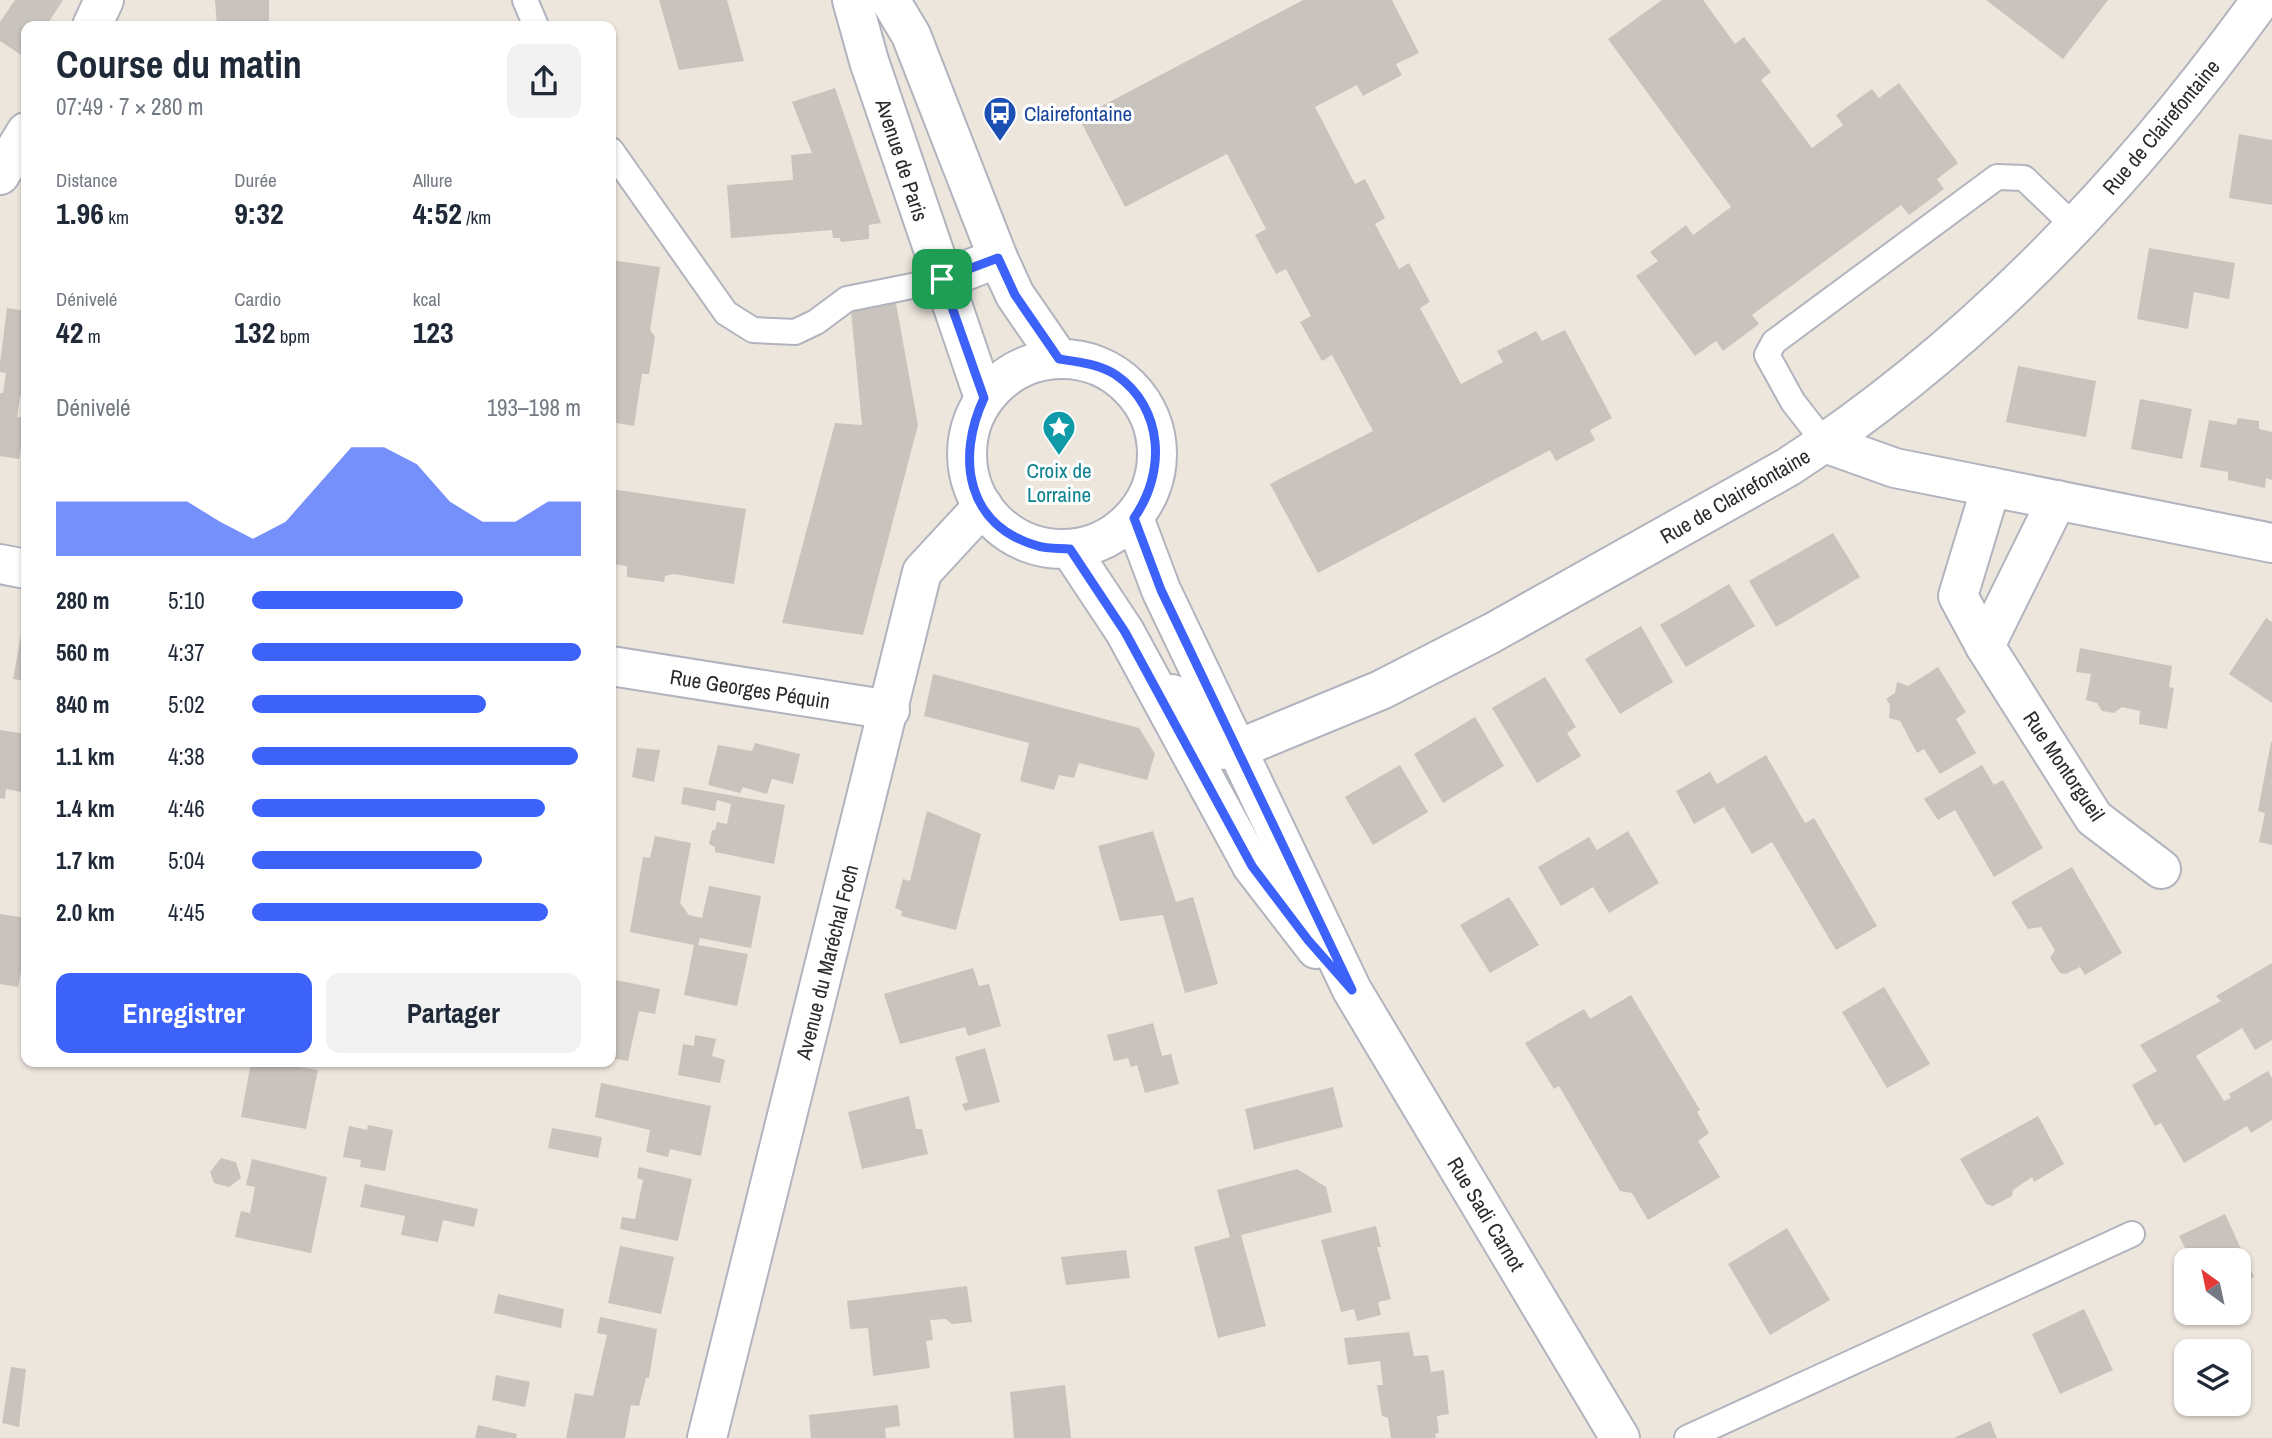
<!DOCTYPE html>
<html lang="fr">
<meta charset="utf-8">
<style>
body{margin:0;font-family:"Archivo Narrow",sans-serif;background:#f2f2f3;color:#1f2937;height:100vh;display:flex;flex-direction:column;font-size:26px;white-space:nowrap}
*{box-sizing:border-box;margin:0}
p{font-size:23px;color:#747a83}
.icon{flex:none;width:38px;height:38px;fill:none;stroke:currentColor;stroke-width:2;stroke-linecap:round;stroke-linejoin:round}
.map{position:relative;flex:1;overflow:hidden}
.details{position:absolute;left:21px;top:21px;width:595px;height:1046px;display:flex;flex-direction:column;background:#fff;border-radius:14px;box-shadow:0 2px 5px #0004}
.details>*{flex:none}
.needle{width:46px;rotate:327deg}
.tools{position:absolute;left:2174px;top:1248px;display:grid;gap:14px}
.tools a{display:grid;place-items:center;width:77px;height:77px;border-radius:14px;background:#fff;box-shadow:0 2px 5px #0004;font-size:35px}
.pin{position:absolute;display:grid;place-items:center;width:60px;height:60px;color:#fff;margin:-30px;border-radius:14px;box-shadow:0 4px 10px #0006}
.round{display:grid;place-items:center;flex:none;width:74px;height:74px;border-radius:14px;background:#f2f2f3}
.summary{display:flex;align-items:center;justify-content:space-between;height:119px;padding:0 35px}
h1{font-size:38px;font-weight:700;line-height:52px}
.stats{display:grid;grid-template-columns:repeat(3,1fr);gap:10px;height:119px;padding:7px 35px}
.stats div{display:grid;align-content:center}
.stats b{font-size:30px;font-weight:700}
.stats small{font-size:19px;font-weight:400}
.stats p{font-size:19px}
.chart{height:196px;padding:14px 35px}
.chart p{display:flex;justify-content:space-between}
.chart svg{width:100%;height:126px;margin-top:7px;fill:#3c62fa;opacity:.7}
.primary-button{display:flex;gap:14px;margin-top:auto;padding:14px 35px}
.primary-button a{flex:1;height:80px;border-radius:14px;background:#3c62fa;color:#fff;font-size:28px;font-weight:700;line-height:80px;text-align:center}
.primary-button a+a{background:#f2f2f3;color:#1f2937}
ul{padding:0 35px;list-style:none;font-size:23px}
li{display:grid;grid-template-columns:112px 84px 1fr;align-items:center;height:52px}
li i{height:18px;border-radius:9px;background:#3c62fa}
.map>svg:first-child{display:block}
</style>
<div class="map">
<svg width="2272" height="1438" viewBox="0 0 2272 1438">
<rect width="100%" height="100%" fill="#ede6dd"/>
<g fill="#c8c3bc">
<polygon points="15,0 63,0 46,26 26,26 26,58 0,41 0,22"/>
<polygon points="215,0 269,0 269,26 217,26"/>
<polygon points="659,0 727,0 744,61 679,70"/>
<polygon points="1303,0 1392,0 1419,53 1396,64 1402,75 1363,96 1357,85 1315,107 1355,184 1365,179 1385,218 1375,224 1399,269 1409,263 1430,302 1420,308 1461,384 1503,362 1497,351 1536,331 1542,341 1565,330 1612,418 1590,430 1595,440 1556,461 1550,450 1318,573 1270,484 1373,431 1332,355 1322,361 1300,322 1311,316 1286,269 1276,274 1255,235 1266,229 1227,154 1125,207 1079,118"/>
<polygon points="1662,0 1703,0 1735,44 1744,37 1771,72 1761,80 1812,148 1843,125 1836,115 1872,89 1879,98 1899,83 1958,163 1937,179 1944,189 1909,215 1901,205 1752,315 1759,324 1723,351 1716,341 1695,356 1636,276 1658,261 1650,252 1686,225 1693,235 1731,207 1608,39"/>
<polygon points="1986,0 2108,0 2063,59"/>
<polygon points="835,88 881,223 869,225 869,239 841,242 840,238 833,238 832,230 731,238 727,185 793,180 791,155 812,153 792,102"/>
<polygon points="2239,134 2272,140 2272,205 2229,198"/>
<polygon points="2149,248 2235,263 2229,299 2194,292 2188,329 2137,319"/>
<polygon points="611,260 660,267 650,330 655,337 649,374 642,374 634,426 611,422"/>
<polygon points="895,298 918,425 863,635 782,623 835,423 862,425 851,311 855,307"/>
<polygon points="7,308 26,311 26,397 20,396 17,417 26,418 19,459 0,456 0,393 3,393 6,373 0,372 0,363"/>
<polygon points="2018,366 2096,381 2086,437 2006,422"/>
<polygon points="2140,399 2192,409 2182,459 2131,449"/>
<polygon points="2238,418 2259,421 2259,429 2272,432 2272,480 2266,478 2265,488 2228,480 2228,472 2200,467 2209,420 2236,425"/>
<polygon points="611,489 746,509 734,584 674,574 665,576 664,582 627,577 627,566 611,564"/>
<polygon points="1833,533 1860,577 1776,627 1749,581"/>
<polygon points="1729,584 1755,626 1686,667 1660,625"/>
<polygon points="2266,618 2272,622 2272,703 2229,674"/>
<polygon points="23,624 26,625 26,681 13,679"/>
<polygon points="1641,626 1673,682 1620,714 1585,659"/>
<polygon points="2080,648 2172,666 2169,687 2174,688 2167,729 2139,724 2140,711 2122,707 2114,713 2102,711 2097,703 2086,700 2091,674 2076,672"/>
<polygon points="1938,667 1966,712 1956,719 1976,753 1940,774 1924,749 1917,753 1900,721 1889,718 1890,705 1886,699 1895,693 1897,682 1908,686"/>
<polygon points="933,674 1139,728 1155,754 1147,780 1079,763 1074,778 1059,775 1054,790 1020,781 1029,743 924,716"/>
<polygon points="1545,677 1576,727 1567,733 1581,756 1537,783 1492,708"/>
<polygon points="1475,717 1504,766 1443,803 1414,754"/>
<polygon points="0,730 26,734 26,793 6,789 5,799 0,798"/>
<polygon points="2271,742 2272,742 2272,845 2259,842 2265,813 2258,811"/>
<polygon points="755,743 800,754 793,784 772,779 767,794 743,787 740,793 708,785 718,745 752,751"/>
<polygon points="637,748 660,750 654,782 632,777"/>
<polygon points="1766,755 1805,823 1814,818 1877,926 1836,950 1772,842 1752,854 1724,807 1694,824 1676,791 1710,772 1717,784"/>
<polygon points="1400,765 1428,812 1373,845 1345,797"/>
<polygon points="1982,765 1994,785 2003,780 2043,848 1994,877 1955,810 1938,820 1924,799"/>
<polygon points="684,787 785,805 774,864 715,852 715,847 709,844 712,830 715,830 717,822 727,824 731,804 717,800 715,811 681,804"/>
<polygon points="927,811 981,834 956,930 901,916 902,911 895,908 903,879 910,881"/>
<polygon points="1153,831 1176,902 1193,897 1218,984 1185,993 1163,915 1120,921 1098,846"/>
<polygon points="1628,831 1659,883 1609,913 1593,887 1561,906 1538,867 1589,837 1597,850"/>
<polygon points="655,836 691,843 680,903 689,915 702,918 709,886 761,896 751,948 700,938 698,945 748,954 737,1006 684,995 694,945 630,932 643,857 650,858"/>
<polygon points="2072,867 2122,953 2085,975 2080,967 2066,974 2060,973 2050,958 2055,950 2041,927 2028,929 2011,902"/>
<polygon points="1509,897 1539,945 1490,973 1460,925"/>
<polygon points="0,914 26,918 26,945 18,987 0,984"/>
<polygon points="2272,963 2272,1040 2255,1050 2242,1028 2196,1056 2224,1101 2231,1098 2229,1094 2268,1071 2272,1078 2272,1120 2251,1133 2247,1126 2184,1163 2161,1123 2155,1126 2132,1085 2157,1071 2140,1045 2221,1001 2216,996"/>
<polygon points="973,968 979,986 989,984 1001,1026 968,1036 965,1027 900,1044 884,994"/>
<polygon points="611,979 660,989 655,1014 639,1011 628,1061 611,1058"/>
<polygon points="1884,987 1930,1064 1887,1088 1842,1012"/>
<polygon points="1631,995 1700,1110 1697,1112 1709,1133 1698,1141 1720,1177 1648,1220 1632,1193 1620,1191 1559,1086 1554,1089 1525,1043 1584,1009 1590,1019"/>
<polygon points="1153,1023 1162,1056 1171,1054 1179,1084 1145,1093 1137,1065 1131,1067 1128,1058 1114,1061 1107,1035"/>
<polygon points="695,1035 716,1039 712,1056 725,1060 720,1083 678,1075 683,1044 694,1046"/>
<polygon points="985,1048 1000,1102 965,1111 962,1104 968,1102 955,1057"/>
<polygon points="251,1062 288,1062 287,1065 318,1070 306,1129 241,1117"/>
<polygon points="601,1083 711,1106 701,1156 670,1149 668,1157 646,1152 650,1130 595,1117"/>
<polygon points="1333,1087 1343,1127 1254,1150 1245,1109"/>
<polygon points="909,1096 916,1129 922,1129 928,1154 862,1169 848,1112"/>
<polygon points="2038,1116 2064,1164 2034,1182 2032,1177 2013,1190 2012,1196 1993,1206 1986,1204 1960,1159"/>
<polygon points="368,1125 393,1130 385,1171 360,1167 361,1160 343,1157 349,1126 367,1130"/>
<polygon points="552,1128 602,1137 598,1158 548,1148"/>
<polygon points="221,1158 236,1162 241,1178 229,1187 214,1183 210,1172"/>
<polygon points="252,1159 327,1177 311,1253 235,1237 241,1211 250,1213 255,1187 246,1185"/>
<polygon points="639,1167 692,1179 678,1241 620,1229 622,1217 635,1219 643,1180 637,1178"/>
<polygon points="1297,1169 1326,1187 1332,1212 1241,1235 1266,1326 1218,1338 1194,1247 1230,1237 1217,1190"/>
<polygon points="365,1184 478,1209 474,1227 443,1220 438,1242 401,1235 405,1216 360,1207"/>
<polygon points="2225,1214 2254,1277 2238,1284 2238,1260 2191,1260 2179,1236"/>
<polygon points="1376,1226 1381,1247 1377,1247 1391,1299 1378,1302 1381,1315 1357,1321 1354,1309 1341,1312 1321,1240"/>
<polygon points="1787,1228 1830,1300 1770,1335 1728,1264"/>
<polygon points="620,1246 674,1257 661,1314 608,1303"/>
<polygon points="1126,1250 1130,1278 1066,1285 1061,1257"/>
<polygon points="967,1286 972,1322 952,1324 946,1319 930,1320 933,1340 926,1341 930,1368 873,1376 868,1328 850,1329 847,1301"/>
<polygon points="498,1294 564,1309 561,1328 494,1313"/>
<polygon points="2084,1309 2113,1370 2060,1394 2032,1334"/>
<polygon points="600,1317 657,1329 649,1378 646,1378 639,1406 631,1405 625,1438 566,1438 575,1393 593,1396 607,1335 597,1333"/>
<polygon points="1409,1332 1414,1356 1428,1355 1431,1372 1444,1370 1449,1414 1437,1416 1439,1433 1435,1434 1436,1438 1391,1438 1388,1418 1382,1416 1377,1385 1383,1385 1380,1361 1348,1365 1344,1338"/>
<polygon points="11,1367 26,1369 19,1427 2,1423"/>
<polygon points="496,1375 530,1382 525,1407 492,1400"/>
<polygon points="1065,1385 1071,1438 1014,1438 1010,1392"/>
<polygon points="898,1405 900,1426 885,1428 886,1438 811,1438 809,1415"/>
<polygon points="1990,1421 1997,1438 1954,1438"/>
<polygon points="478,1425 517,1434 516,1438 475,1438"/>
</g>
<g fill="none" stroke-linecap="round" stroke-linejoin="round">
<defs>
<g id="lane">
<polyline points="525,0 536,26"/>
<polyline points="611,150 726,313 753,330 795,332 816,322 847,299 942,280"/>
<polyline points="1825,443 1793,402 1767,355 1774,342 1997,177 2024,178 2074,226"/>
<polyline points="1687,1438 2132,1234"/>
</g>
<g id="street">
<polyline points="92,26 104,0"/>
<polyline points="0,175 26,132"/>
<polyline points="942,280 998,258"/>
<polyline points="1825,443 1895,468 2272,543"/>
<polyline points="1991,487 1958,596 1985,646 2094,818 2161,869"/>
<polyline points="0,564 26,569"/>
<polyline points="1985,646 2057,500"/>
<polyline points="611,666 890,710"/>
<path d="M1172 694 1211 745 1218 750 1238 749 1381 690 1492 633 1788 467C1976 345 2131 180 2261 0"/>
<polyline points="707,1438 922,572 983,506"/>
</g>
<g id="secondary">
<polyline points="852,0 869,61 984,398"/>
<polyline points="890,0 911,35 998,258 1015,295 1059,359"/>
<circle cx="1062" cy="454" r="95"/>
<polyline points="1134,518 1161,590 1352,990 1620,1438"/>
<polyline points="1070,549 1125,632 1252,866 1316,949"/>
</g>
</defs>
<use href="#lane" stroke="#b1b4be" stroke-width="28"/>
<use href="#street" stroke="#b1b4be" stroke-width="42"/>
<use href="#secondary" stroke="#b1b4be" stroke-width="42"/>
<use href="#lane" stroke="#fff" stroke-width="24"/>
<use href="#street" stroke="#fff" stroke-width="38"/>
<use href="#secondary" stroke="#fff" stroke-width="38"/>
</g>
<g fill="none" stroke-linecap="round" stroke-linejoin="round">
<defs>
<path id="route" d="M998 258 1015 295 1059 359C1079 362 1099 364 1116 375 1164 408 1166 473 1134 518L1161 590 1352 990 1308 940 1252 866 1125 632 1070 549C1060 548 1047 549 1038 546 966 526 956 458 984 398L942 279Z"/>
</defs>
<use href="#route" stroke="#fff" stroke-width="14"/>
<use href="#route" stroke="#3c62fa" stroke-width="9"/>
</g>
<defs>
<symbol id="bus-pin" viewBox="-11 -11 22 30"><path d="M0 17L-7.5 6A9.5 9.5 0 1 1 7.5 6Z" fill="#1a4fb4" stroke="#fff"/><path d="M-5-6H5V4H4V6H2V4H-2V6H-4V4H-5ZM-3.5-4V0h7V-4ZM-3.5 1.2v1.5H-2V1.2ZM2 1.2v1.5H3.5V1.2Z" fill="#fff"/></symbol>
<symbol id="sight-pin" viewBox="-11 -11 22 30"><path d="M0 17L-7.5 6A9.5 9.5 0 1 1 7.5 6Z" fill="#0f9aa8" stroke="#fff"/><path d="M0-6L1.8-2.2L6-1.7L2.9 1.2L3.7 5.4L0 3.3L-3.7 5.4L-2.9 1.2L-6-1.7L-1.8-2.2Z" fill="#fff"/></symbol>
</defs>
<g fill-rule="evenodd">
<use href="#bus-pin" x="981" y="94" width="38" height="52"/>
<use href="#sight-pin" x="1040" y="408" width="38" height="52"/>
</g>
<g text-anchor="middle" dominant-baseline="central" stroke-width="6" stroke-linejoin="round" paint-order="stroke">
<g font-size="21" fill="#164399" stroke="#fff" text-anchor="start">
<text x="1024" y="113">Clairefontaine</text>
</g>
<g font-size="21" fill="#2b2b2b" stroke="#fff">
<text transform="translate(2161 127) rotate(-50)">Rue de Clairefontaine</text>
<text transform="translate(902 160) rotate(72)">Avenue de Paris</text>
<text transform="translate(1735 496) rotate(-30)">Rue de Clairefontaine</text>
<text transform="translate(750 689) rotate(9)">Rue Georges Péquin</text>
<text transform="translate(2064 766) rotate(56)">Rue Montorgueil</text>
<text transform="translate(827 962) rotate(-76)">Avenue du Maréchal Foch</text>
<text transform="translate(1486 1214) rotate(59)">Rue Sadi Carnot</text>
</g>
<g font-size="21" fill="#0d838f" stroke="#fff">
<text x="1059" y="470">Croix de<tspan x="1059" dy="24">Lorraine</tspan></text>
</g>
</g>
</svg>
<div class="tools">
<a><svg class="needle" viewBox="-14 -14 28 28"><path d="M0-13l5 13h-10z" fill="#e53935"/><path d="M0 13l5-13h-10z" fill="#747a83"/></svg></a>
<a><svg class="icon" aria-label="layers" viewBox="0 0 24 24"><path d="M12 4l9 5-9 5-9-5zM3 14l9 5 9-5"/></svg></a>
</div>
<div class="pin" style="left:942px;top:279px;background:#1e9e55"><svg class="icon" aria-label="arrive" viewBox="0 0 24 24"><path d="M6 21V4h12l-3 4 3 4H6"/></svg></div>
<section class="details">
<div class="summary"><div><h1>Course du matin</h1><p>07:49 · 7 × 280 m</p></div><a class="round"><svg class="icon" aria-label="share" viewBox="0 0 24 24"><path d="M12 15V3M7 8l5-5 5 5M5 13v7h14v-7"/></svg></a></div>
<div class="stats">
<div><p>Distance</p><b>1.96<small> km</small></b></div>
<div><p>Durée</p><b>9:32</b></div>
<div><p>Allure</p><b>4:52<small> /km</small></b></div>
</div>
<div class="stats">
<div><p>Dénivelé</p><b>42<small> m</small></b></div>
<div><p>Cardio</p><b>132<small> bpm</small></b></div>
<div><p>kcal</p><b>123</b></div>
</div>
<div class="chart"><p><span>Dénivelé</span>193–198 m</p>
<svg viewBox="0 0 160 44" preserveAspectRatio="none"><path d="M0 44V25L10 25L20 25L30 25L40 25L50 32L60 38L70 32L80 19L90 6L100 6L110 12L120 25L130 32L140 32L150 25L160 25V44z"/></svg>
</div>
<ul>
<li><b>280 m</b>5:10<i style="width:64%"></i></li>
<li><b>560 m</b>4:37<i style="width:100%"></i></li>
<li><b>840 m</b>5:02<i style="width:71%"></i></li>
<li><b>1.1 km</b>4:38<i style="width:99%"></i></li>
<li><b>1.4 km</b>4:46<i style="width:89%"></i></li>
<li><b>1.7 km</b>5:04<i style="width:70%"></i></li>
<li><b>2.0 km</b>4:45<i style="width:90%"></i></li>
</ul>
<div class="primary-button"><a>Enregistrer</a><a>Partager</a></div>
</section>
</div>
